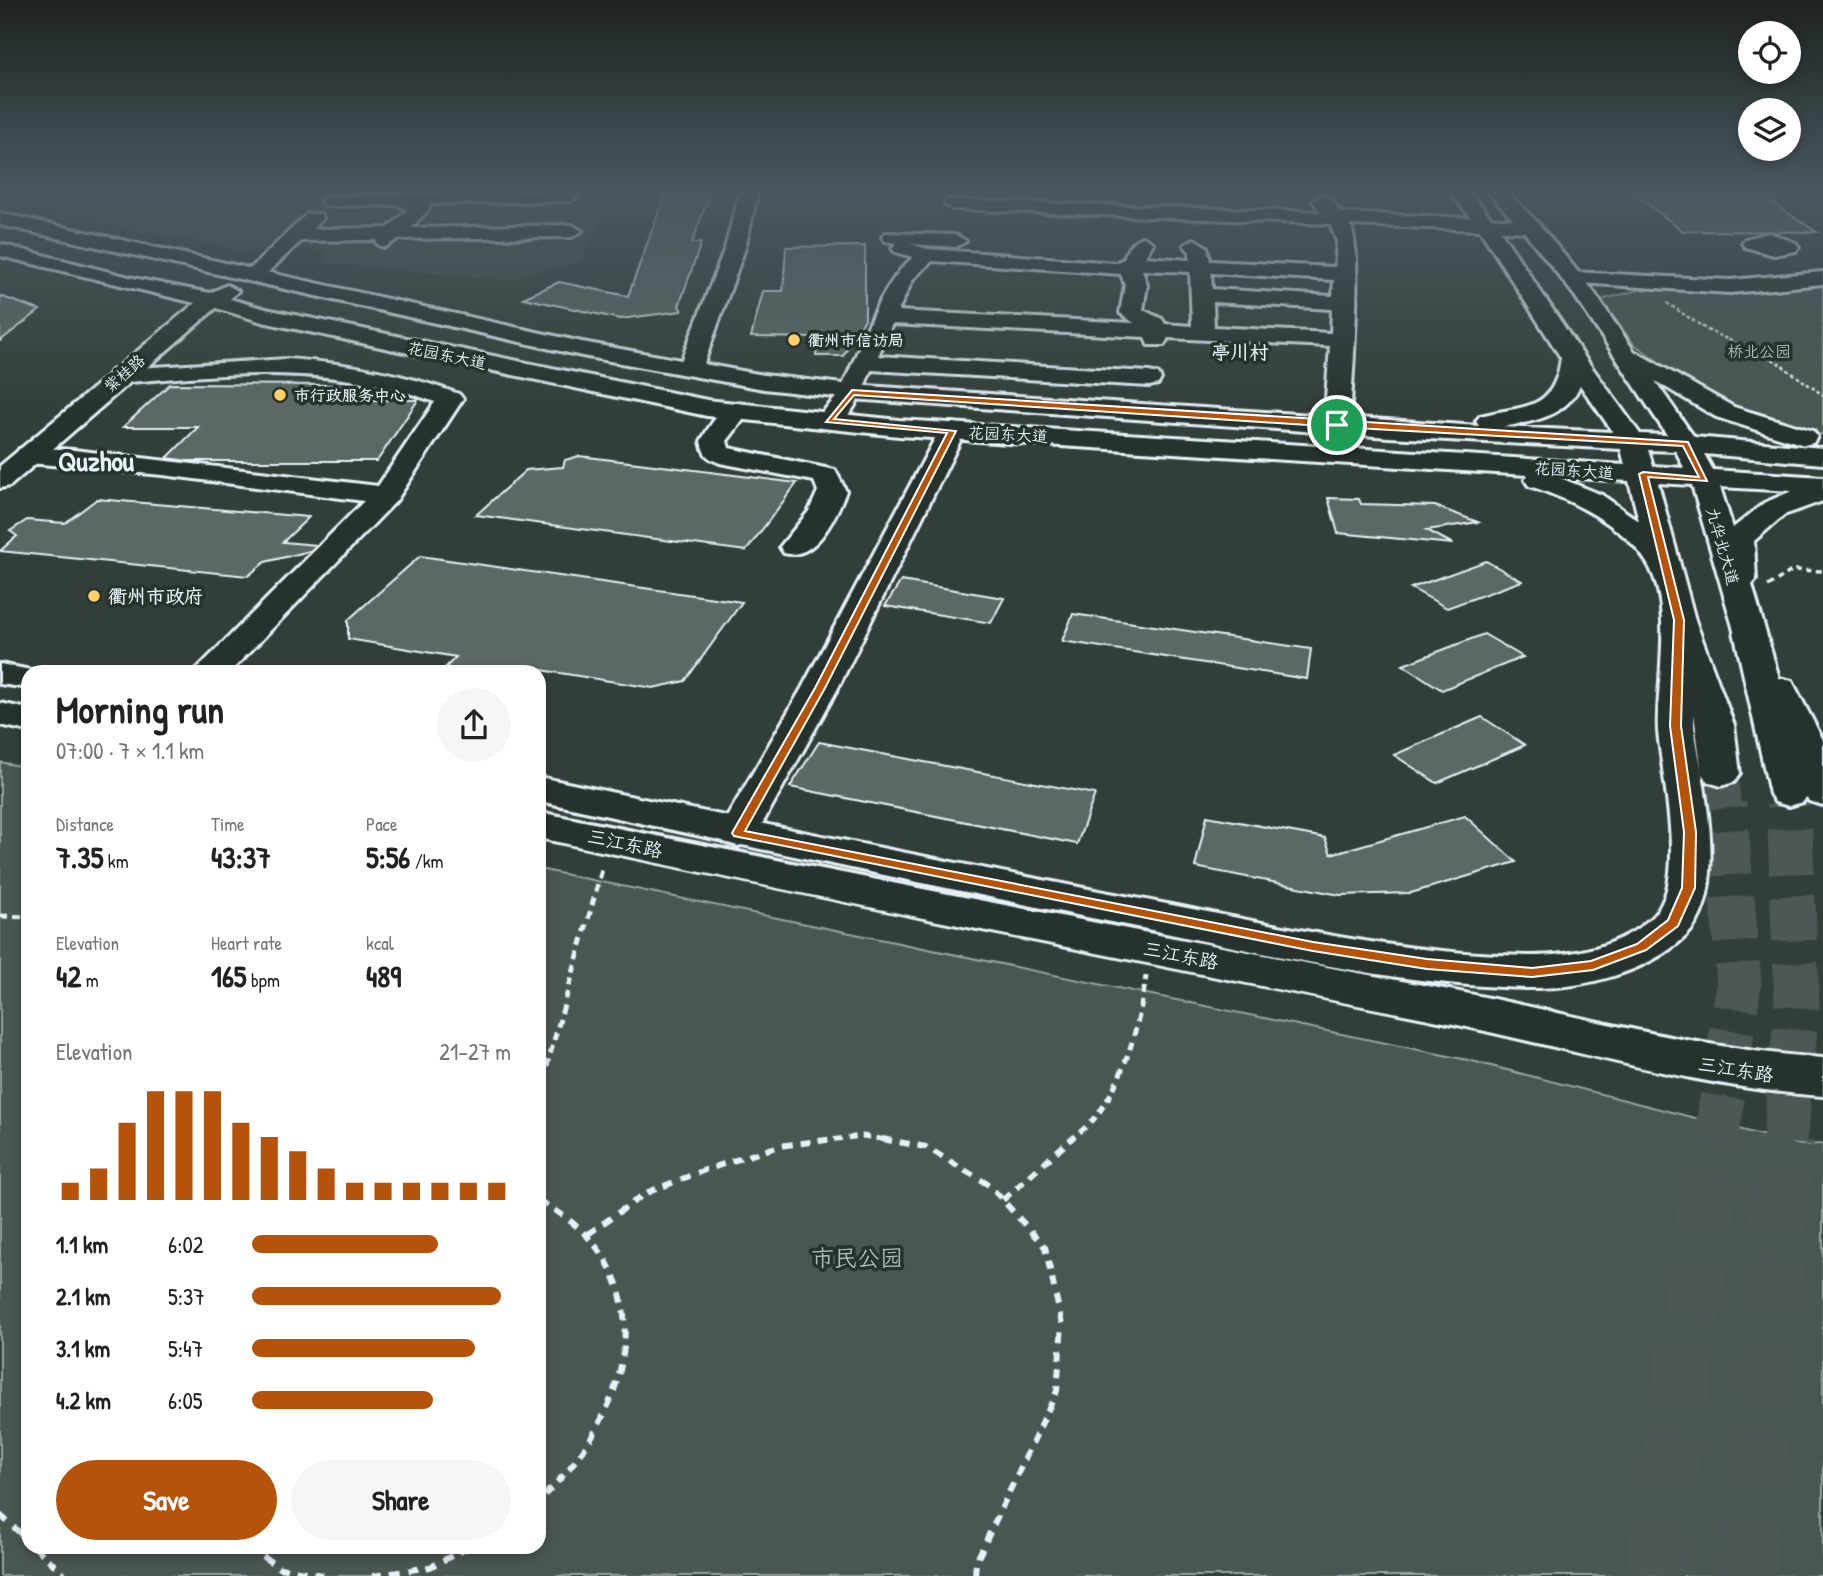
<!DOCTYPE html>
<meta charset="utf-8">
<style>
body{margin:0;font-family:"Patrick Hand","LXGW WenKai TC",sans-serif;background:#f6f6f6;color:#222;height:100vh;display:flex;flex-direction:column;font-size:26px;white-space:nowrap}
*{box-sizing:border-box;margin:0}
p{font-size:23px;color:#767676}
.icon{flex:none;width:38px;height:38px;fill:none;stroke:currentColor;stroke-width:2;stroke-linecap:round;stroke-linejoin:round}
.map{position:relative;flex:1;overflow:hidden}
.side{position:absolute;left:21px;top:665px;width:525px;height:889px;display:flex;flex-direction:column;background:#fff;border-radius:21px;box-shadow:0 4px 10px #0003}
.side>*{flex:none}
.controls{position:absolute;left:1738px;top:21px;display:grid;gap:14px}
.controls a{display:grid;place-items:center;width:63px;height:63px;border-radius:50%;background:#fff;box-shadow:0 4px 10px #0003;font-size:35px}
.pin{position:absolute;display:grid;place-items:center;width:60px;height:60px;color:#fff;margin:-30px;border:4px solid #fff;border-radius:50%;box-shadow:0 2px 7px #0007}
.round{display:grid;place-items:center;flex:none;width:74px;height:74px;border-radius:37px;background:#f6f6f6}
.head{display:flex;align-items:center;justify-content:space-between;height:119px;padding:0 35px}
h1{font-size:38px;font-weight:800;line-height:52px}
.metrics{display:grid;grid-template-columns:repeat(3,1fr);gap:10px;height:119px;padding:7px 35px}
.metrics div{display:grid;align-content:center}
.metrics b{font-size:30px;font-weight:800}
.metrics small{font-size:19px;font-weight:400}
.metrics p{font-size:19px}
.chart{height:196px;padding:14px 35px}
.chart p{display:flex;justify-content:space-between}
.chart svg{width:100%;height:126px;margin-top:7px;stroke:#b45309;stroke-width:6}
.button{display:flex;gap:14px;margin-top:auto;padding:14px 35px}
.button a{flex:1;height:80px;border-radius:42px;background:#b45309;color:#fff;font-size:28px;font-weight:800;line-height:80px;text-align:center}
.button a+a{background:#f6f6f6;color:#222}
ul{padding:0 35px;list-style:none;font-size:23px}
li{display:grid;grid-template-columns:112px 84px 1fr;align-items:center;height:52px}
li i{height:18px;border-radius:9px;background:#b45309}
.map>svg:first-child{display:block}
</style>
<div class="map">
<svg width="1823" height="1576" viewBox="0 0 1823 1576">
<rect width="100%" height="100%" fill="#323e39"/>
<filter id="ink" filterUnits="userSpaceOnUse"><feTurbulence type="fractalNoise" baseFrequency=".0143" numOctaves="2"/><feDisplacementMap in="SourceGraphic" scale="14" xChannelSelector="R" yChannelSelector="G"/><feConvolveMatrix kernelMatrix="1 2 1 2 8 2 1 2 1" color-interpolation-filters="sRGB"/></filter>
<g filter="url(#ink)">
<polygon fill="#3f4b46" points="0,192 614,192 582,261 507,280 325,263 325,250 243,251 14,206 0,201"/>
<g fill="#495651" stroke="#98a4a4" stroke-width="2">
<polygon points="1823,283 1823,435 1753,417 1704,394 1634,344 1600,300 1651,287"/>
<polygon points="0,762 28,768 28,1547 539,1547 539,869 1468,1060 1801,1145 1823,1144 1823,1576 0,1576"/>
</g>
<g fill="#5c6865" stroke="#e8f1f8" stroke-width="2">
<polygon points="666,192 708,192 706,196 709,196 692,243 701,243 679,306 682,311 620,319 523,298 559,282 628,296"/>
<polygon points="1632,192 1756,192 1817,232 1683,231"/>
<polygon points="865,246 865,319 843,356 816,356 818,338 751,337 763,291 783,291 786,247"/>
<polygon points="0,296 40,310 0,341"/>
<polygon points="170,384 350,385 338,400 418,400 377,461 188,461 167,458 198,427 123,427"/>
<polygon points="579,456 646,464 797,483 746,551 476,515 526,470 563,467 565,460"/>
<polygon points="1328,498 1359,499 1361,504 1435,506 1478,522 1427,530 1453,544 1338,533"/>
<polygon points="97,499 309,517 283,542 317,545 310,551 265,562 248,576 0,551 17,536 10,531 27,520 65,523"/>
<polygon points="420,556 742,602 685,681 653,688 541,670 470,672 445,668 456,657 348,639 348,620"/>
<polygon points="1486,561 1522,581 1447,608 1411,588"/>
<polygon points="901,581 1004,598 991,623 885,606"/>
<polygon points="1073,614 1311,649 1307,679 1062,641"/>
<polygon points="1484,634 1523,657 1442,690 1403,665"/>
<polygon points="1482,717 1525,745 1437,783 1394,755"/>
<polygon points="819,742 940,765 1095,794 1077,844 790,787"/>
<polygon points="1207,816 1325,838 1331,854 1465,816 1516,862 1411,893 1340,895 1195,867"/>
</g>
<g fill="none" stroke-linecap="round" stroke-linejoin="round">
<g stroke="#4d5956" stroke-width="34" stroke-dasharray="34 18" stroke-linecap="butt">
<polyline points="1721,774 1724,805"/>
<polyline points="1789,794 1789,805"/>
</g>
<g stroke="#4d5956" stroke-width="45" stroke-dasharray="45 22" stroke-linecap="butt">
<polyline points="1716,1141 1739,982 1724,804"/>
<polyline points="1785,1141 1797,1005 1789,804"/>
</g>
<g stroke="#4d5956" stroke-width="58" stroke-dasharray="58 29" stroke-linecap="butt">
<polyline points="1654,1576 1716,1139"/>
<polyline points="1747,1576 1785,1139"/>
</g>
<defs>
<g id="minor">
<polygon points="489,192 576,192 579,196 570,201 428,204 430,208 411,228 572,225 582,231 572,237 398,239 385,247 378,245 376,240 301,241 262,278 248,278 245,274 307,214 321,214 323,218 313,229 388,228 408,210 397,205 330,206 324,205 321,201 324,197"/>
<polygon points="740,192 758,192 745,248 702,369 698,374 682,374 678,369 725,248"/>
<path d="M1322 196 1328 197 1341 213 1530 220 1540 226 1530 232 1350 225C1364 252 1351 386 1350 425L1346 431H1328L1324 425 1330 346 1168 338 1164 345H1148L1145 337 892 324 878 356 1149 372 1158 374 1161 379 1158 384 1149 386 871 370C862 391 849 434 819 426L815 421C822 411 834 402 840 391 862 348 875 291 913 257L895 252 892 248 897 243 885 241 882 237 885 233 956 235 966 241 956 247 910 244 928 249 1115 263 1124 259C1127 248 1132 240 1143 237L1153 243 1145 257 1190 260V252L1184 245 1194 239 1207 247 1210 261 1335 267 1337 241 1330 224 953 209 944 204 947 200 1321 212 1313 201ZM932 261 1121 274 1125 285 1120 313 1134 323 898 311 913 279ZM1142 270 1190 272 1192 326 1165 324 1162 319 1143 310 1147 285ZM1211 273 1334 280 1333 296 1212 289ZM1213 302 1332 309 1331 333 1214 327Z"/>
<polygon points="1769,233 1796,243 1799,247 1796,251 1774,255 1745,247 1742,243 1745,239"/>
<polygon points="1572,272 1730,280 1823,272 1823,284 1730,293 1565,282 1562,278"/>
<path d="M287 359C347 363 402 373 459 394L463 399 396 501 230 672H194L364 501 163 475 29 463 19 461 16 455 19 449 29 447 74 450 378 486 435 402C333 363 227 373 120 383L111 381 108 376 111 371 120 369Z"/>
<path d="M737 403 746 406 750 411 727 441 729 448 835 470 846 491C836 516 816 561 784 553L780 547 809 511 818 491 814 481 720 463C707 458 704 455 701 441 710 426 719 408 737 403Z"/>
<polygon points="952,423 961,425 965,431 838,688 752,842 738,846 724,842 718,833 802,688 939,431 943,425"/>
</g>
<g id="major">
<path d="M1450 192H1469L1493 220 1583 355 1640 434 1667 435 1575 296 1523 230 1488 192H1507L1537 222 1591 288 1634 351 1734 407 1813 431 1817 437 1813 443 1804 445 1716 417 1655 381 1694 437 1823 448V464L1704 454 1713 470 1823 477V501L1784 515 1754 541 1756 580 1752 585 1779 678 1792 681 1823 740V805L1809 801 1806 797 1803 802 1789 806 1775 802 1770 794 1733 627 1692 485 1658 483 1695 620 1734 725 1740 774 1734 782 1721 786 1708 782 1702 774 1694 714V726C1702 781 1731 893 1686 936 1647 973 1582 989 1530 988 1399 986 1269 954 1142 928 941 888 740 845 539 801V777C741 820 943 861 1146 900 1272 924 1401 955 1530 956 1572 956 1622 947 1653 916 1688 882 1662 777 1658 731 1657 715 1659 698 1660 682 1662 645 1667 602 1650 568 1630 528 1569 498 1529 486L1525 480 1528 475 899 436 707 416 262 322 216 308 10 486 0 488V466L195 303 0 256V244L133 278 210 293 227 285 238 291 230 299 266 309 707 400 899 420 1625 465 1621 449 1389 437 852 399 764 389 582 356 0 225V213L582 342 764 375 852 385 1479 426 1476 421 1480 416C1523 405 1554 413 1561 358L1478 227ZM1580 385 1613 432 1503 427C1533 422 1567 416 1580 385ZM1648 450 1676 451 1684 468 1653 466ZM1558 477 1629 481 1639 521 1602 495ZM1720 487 1792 491 1764 503 1733 528Z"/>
<polygon points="0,664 41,672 28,672 28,688 0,684"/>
<polygon points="0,703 28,709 28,731 0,725"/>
<path d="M539 812C833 872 1128 930 1423 985 1557 1009 1687 1049 1823 1058V1096C1688 1087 1561 1045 1429 1019 1132 961 835 901 539 838Z"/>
</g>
</defs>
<use href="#minor" stroke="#e8f1f8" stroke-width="6"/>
<use href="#major" stroke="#e8f1f8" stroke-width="6"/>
<polyline stroke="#e8f1f8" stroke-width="2.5" stroke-dasharray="3.5 2.5" stroke-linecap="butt" points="1667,303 1709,331 1774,360 1823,395"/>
<polyline stroke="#e8f1f8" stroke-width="3.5" stroke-dasharray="6 4.5" stroke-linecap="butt" points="1768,586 1793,570 1823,571"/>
<g stroke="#e8f1f8" stroke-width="5" stroke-dasharray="8 6" stroke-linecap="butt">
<polyline points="0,916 28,917"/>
<polyline points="539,1094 603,866"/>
<polyline points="820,1141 863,1136 892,1141"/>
<path d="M1069 1141C1077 1134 1087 1127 1094 1119 1124 1082 1140 1023 1146 976"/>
</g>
<g stroke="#e8f1f8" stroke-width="6" stroke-dasharray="10 8" stroke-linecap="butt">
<polyline points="882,1139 926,1147 989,1185 1045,1247 1062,1324 1057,1391 976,1562 975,1576"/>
<polyline points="1003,1200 1071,1139"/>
<path d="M539 1201C672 1270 633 1415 539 1500"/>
<polyline points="588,1234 646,1193 705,1170 779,1146 835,1139"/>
<polyline points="0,1515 28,1540"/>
<polyline points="35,1547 66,1576"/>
<polyline points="248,1547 280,1568 329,1576"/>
<polyline points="373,1576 430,1567 469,1547"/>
</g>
<use href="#minor" fill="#26332d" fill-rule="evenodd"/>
<use href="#major" fill="#26332d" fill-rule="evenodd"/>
</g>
</g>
<linearGradient id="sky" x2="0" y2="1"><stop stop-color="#1c221f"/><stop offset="0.46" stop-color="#49585f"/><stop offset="1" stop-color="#49585f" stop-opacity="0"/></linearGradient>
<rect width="1823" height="413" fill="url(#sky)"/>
<path fill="#b45309" stroke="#fff" stroke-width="2" fill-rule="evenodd" d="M852 390 1688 442 1707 481 1648 477 1684 620 1681 726 1696 832 1695 888 1678 926 1646 950 1593 970 1532 977 1427 969 1313 951 734 836 732 833 815 688 947 433 826 422ZM854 395 1337 427 1683 446 1699 477 1643 472 1639 474 1674 620 1670 726 1684 832 1682 888 1668 920 1637 944 1591 961 1532 968 1427 959 1313 942 745 831 825 688 956 431 834 419Z"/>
<g fill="#ffd166" stroke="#26332d" stroke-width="2.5">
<circle cx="794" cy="340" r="7"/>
<circle cx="280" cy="395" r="7"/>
<circle cx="94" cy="596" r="7"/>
</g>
<g text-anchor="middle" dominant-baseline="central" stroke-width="7" stroke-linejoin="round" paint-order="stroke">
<g font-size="16" font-weight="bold" fill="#e8f1f8" stroke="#26332d" text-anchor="start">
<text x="808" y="340">衢州市信访局</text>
<text x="294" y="395">市行政服务中心</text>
</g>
<g font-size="16" fill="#b0bbbe" stroke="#26332d">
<text x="1759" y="351">桥北公园</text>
</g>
<g font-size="16" fill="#e8f1f8" stroke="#26332d">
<text transform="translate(447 355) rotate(12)">花园东大道</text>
<text transform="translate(124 373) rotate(-41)">紫桂路</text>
<text transform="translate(1008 434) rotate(3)">花园东大道</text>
<text transform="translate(1574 470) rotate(4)">花园东大道</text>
<text transform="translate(1723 546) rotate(74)">九华北大道</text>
</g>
<g font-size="19" font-weight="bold" fill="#e8f1f8" stroke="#26332d">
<text x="1240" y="352">亭川村</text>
</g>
<g font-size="19" font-weight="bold" fill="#e8f1f8" stroke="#26332d" text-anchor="start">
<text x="108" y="596">衢州市政府</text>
</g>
<g font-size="19" fill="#e8f1f8" stroke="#26332d">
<text transform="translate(625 843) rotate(12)">三江东路</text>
<text transform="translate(1181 955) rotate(11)">三江东路</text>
<text transform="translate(1736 1069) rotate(9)">三江东路</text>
</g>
<g font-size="23" fill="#b0bbbe" stroke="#26332d">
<text x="857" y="1257">市民公园</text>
</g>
<g font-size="28" font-weight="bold" fill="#e8f1f8" stroke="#26332d">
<text x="96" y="461">Quzhou</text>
</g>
</g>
</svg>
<div class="controls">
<a><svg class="icon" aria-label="locate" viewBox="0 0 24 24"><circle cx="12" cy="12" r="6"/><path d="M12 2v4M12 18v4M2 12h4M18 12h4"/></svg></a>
<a><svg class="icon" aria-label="layers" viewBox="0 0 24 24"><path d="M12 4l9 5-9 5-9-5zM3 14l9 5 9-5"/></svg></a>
</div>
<div class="pin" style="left:1337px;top:425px;background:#1e9e55"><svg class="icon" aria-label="arrive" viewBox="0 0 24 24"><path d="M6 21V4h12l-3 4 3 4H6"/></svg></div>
<section class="side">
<div class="head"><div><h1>Morning run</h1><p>07:00 · 7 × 1.1 km</p></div><a class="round"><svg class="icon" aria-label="share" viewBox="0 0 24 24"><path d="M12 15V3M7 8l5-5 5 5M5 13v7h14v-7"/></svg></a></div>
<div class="metrics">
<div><p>Distance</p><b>7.35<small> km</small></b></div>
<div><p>Time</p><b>43:37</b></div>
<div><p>Pace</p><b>5:56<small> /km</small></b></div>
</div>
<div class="metrics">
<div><p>Elevation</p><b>42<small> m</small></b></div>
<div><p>Heart rate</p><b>165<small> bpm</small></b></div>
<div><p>kcal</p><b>489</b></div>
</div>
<div class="chart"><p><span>Elevation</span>21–27 m</p>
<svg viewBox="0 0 160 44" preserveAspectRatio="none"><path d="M5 44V38M15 44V33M25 44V17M35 44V6M45 44V6M55 44V6M65 44V17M75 44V22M85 44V27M95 44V33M105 44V38M115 44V38M125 44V38M135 44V38M145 44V38M155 44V38"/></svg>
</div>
<ul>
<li><b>1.1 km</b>6:02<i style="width:72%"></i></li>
<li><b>2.1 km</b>5:37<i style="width:96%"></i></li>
<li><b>3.1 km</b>5:47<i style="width:86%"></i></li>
<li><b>4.2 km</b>6:05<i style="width:70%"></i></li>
</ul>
<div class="button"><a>Save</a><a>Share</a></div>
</section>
</div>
